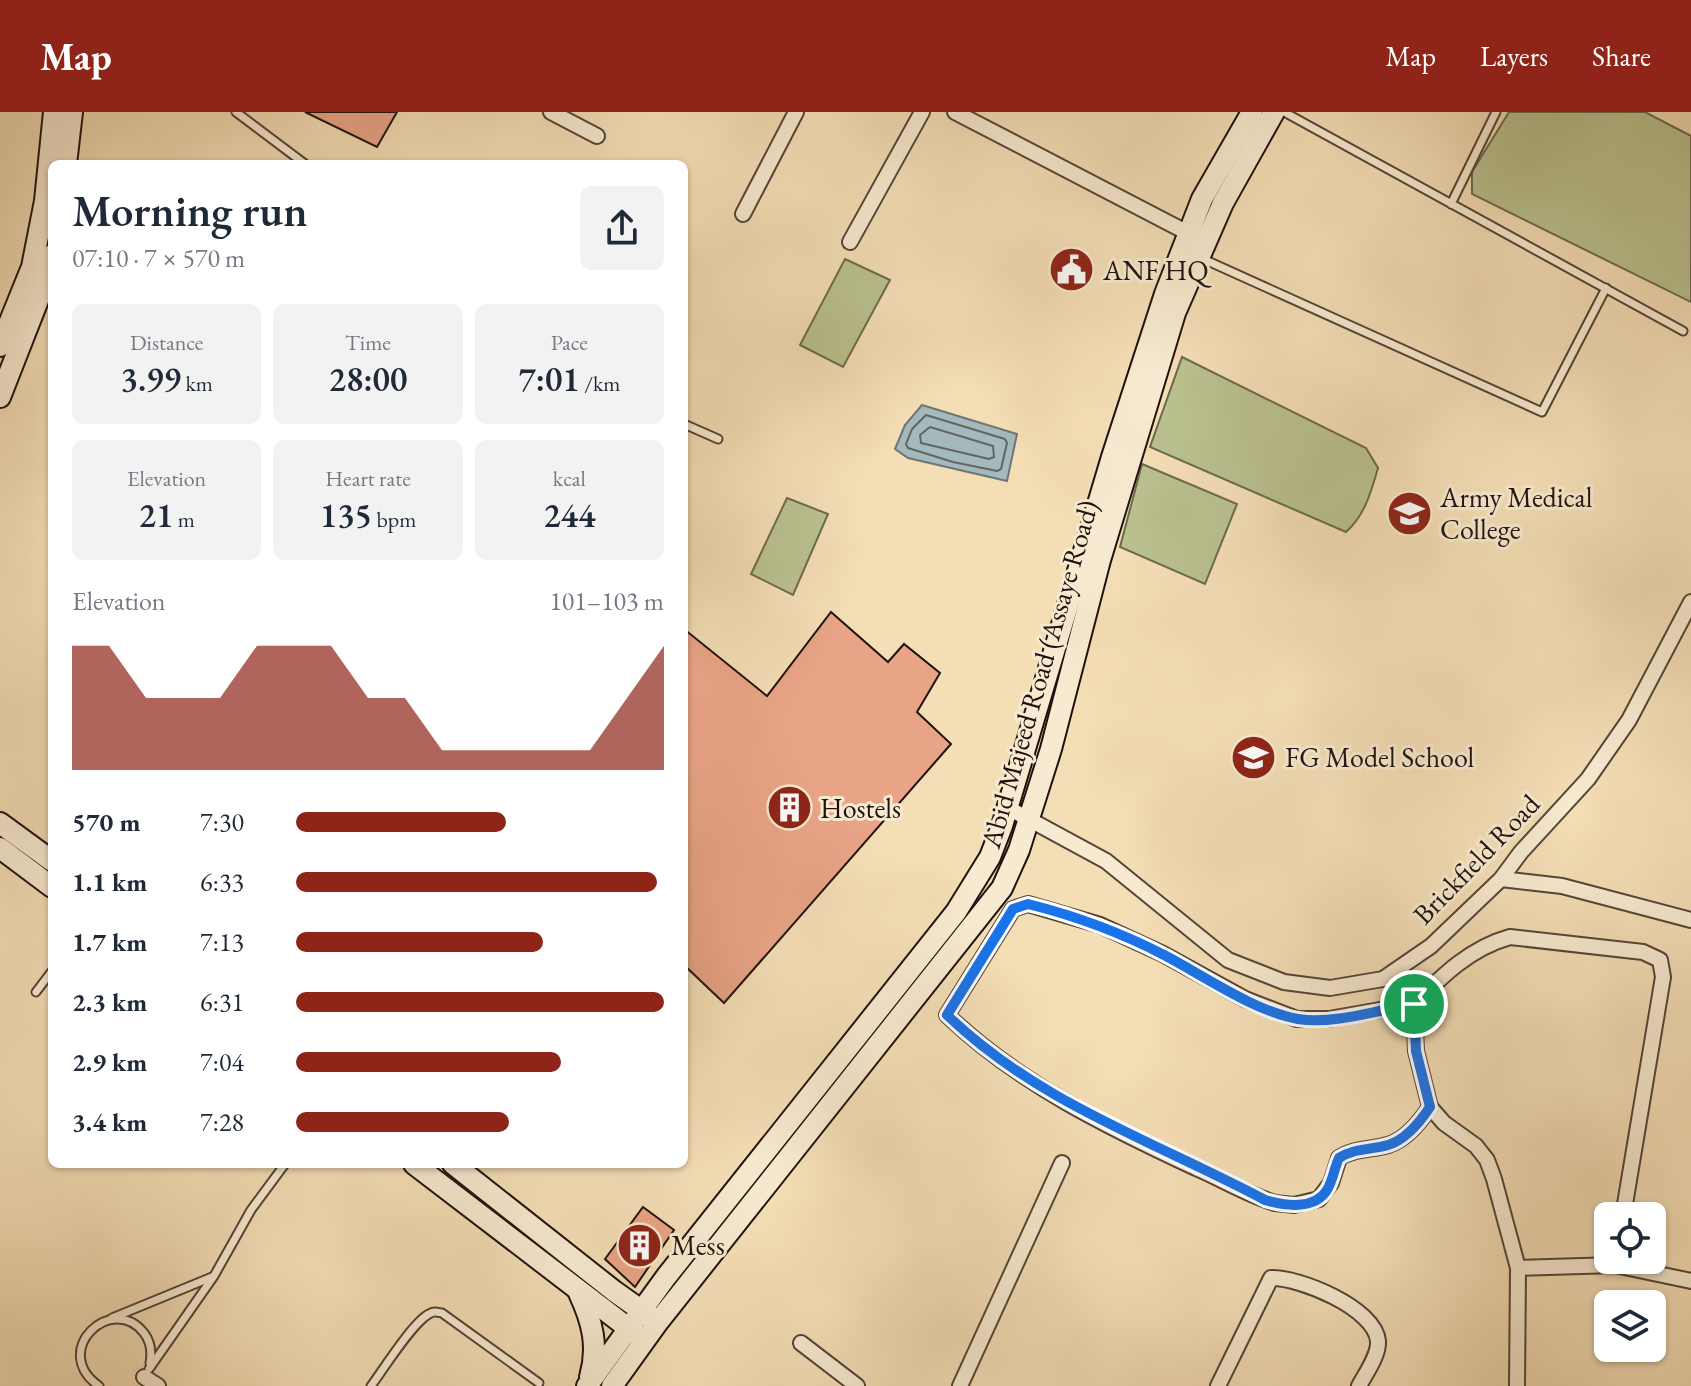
<!DOCTYPE html>
<meta charset="utf-8">
<style>
body{margin:0;font-family:"EB Garamond",serif;background:#f2f2f3;color:#1f2937;height:100vh;display:flex;flex-direction:column;font-size:30px;white-space:nowrap}
*{box-sizing:border-box;margin:0}
p{font-size:26px;color:#747a83}
.icon{flex:none;width:44px;height:44px;fill:none;stroke:currentColor;stroke-width:2;stroke-linecap:round;stroke-linejoin:round}
.map{position:relative;flex:1;overflow:hidden}
.details{position:absolute;left:48px;top:48px;width:640px;height:1008px;display:flex;flex-direction:column;background:#fff;border-radius:12px;box-shadow:0 2px 6px #0004}
.details>*{flex:none}
.fabs{position:absolute;left:1594px;top:1090px;display:grid;gap:16px}
.fabs a{display:grid;place-items:center;width:72px;height:72px;border-radius:12px;background:#fff;box-shadow:0 2px 6px #0004;font-size:40px}
.pin{position:absolute;display:grid;place-items:center;width:68px;height:68px;color:#fff;margin:-34px;border:4px solid #fff;border-radius:50%;box-shadow:0 2px 8px #0007}
.round{display:grid;place-items:center;flex:none;width:84px;height:84px;border-radius:12px;background:#f2f2f3}
.summary{display:flex;align-items:center;justify-content:space-between;height:136px;padding:0 24px}
h1{font-size:44px;font-weight:600;line-height:60px}
.metrics{display:grid;grid-template-columns:repeat(3,1fr);gap:12px;height:136px;padding:8px 24px}
.metrics div{display:grid;align-content:center;border-radius:12px;background:#f2f2f3;text-align:center}
.metrics b{font-size:34px;font-weight:600}
.metrics small{font-size:22px;font-weight:400}
.metrics p{font-size:22px}
.chart{height:224px;padding:16px 24px}
.chart p{display:flex;justify-content:space-between}
.chart svg{width:100%;height:144px;margin-top:8px;fill:#8f2418;opacity:.7}
ul{padding:0 24px;list-style:none;font-size:26px}
li{display:grid;grid-template-columns:128px 96px 1fr;align-items:center;height:60px}
li i{height:20px;border-radius:10px;background:#8f2418}
header{display:flex;align-items:center;gap:48px;box-sizing:border-box;height:112px;padding:0 40px;background:#8f2418;color:#fff}
header strong{font-size:38px}
nav{display:flex;gap:44px;margin-inline-start:auto;font-size:28px}
.map>svg:first-child{display:block}
</style>
<header>
<strong>Map</strong>
<nav><a>Map</a><a>Layers</a><a>Share</a></nav>
</header>
<div class="map">
<svg width="1691" height="1274" viewBox="0 0 1691 1274">
<rect width="100%" height="100%" fill="#f4deb6"/>
<filter id="stains"><feTurbulence type="fractalNoise" baseFrequency=".0025" numOctaves="4"/><feColorMatrix values="0 0 0 0 .2 0 0 0 0 .09 0 0 0 0 .02 0 0 0 .5 -.17"/></filter>
<radialGradient id="worn" r=".72"><stop offset=".6" stop-color="#630" stop-opacity="0"/><stop offset="1" stop-color="#630" stop-opacity=".3"/></radialGradient>
<g fill="#bac18f" stroke="#6c6a4e" stroke-width="2">
<polygon points="1509,0 1645,0 1691,24 1691,190 1472,82 1472,60"/>
<polygon points="845,147 890,168 843,255 800,233"/>
<path d="M1182 245 1366 336 1378 356C1371 380 1365 403 1346 420L1150 335Z"/>
<polygon points="1142,352 1237,392 1205,472 1120,435"/>
<polygon points="787,386 828,402 793,483 751,462"/>
</g>
<polygon fill="#a3b9bb" stroke="#6e7676" stroke-width="2" points="922,293 1017,322 1007,369 908,346 895,337 905,313"/>
<g fill="none" stroke-linecap="round" stroke-linejoin="round">
<g stroke="#616664" stroke-width="2">
<polygon points="926,303 1005,327 1007,331 1001,357 997,359 953,350 908,336 906,332 912,317"/>
<polygon points="930,315 993,334 994,345 989,347 921,331 920,323"/>
</g>
</g>
<g fill="#e9a487" stroke="#1f120e" stroke-width="2">
<polygon points="305,0 397,0 377,35"/>
<polygon points="831,500 888,550 904,532 940,561 917,600 951,632 724,891 684,853 684,517 767,584"/>
<polygon points="643,1095 674,1118 635,1175 605,1147"/>
</g>
<g fill="none" stroke-linecap="round" stroke-linejoin="round">
<defs>
<g id="service">
<polyline points="236,0 305,52"/>
<polyline points="1284,0 1683,219"/>
<polyline points="1451,92 1496,0"/>
<polyline points="1201,146 1542,300 1606,176"/>
<polyline points="684,312 718,327"/>
<polyline points="36,880 52,859"/>
<polyline points="112,1206 212,1165"/>
<polyline points="149,1257 214,1164 251,1098 285,1052"/>
<path d="M99 1274C49 1239 112 1180 144 1221 151 1230 152 1240 150 1251"/>
<path d="M371 1274C383 1258 413 1210 429 1202 434 1199 436 1200 442 1201L539 1271"/>
</g>
<g id="minor">
<polyline points="551,0 597,24"/>
<polyline points="955,0 1188,121"/>
<polyline points="743,102 796,0"/>
<polyline points="850,130 922,0"/>
<polyline points="1008,696 1106,749 1228,848 1284,870 1330,876 1383,867 1431,834 1501,767 1521,740 1588,667 1629,608 1691,490"/>
<polyline points="1501,767 1562,774 1691,808"/>
<path d="M1414 892C1442 864 1470 836 1510 825L1643 840 1660 848 1663 865 1623 1104"/>
<path d="M1430 995 1416 939 1414 892 1329 907H1297L1245 887 1163 842 1100 813 1028 792 1013 797 947 903C1018 971 1108 1015 1196 1056 1222 1067 1248 1083 1275 1091L1294 1093 1319 1087 1331 1071 1339 1046C1354 1036 1371 1038 1388 1033 1405 1028 1420 1010 1430 995L1444 1011 1476 1034 1487 1048 1494 1067 1518 1156 1517 1274"/>
<polyline points="1518,1156 1615,1153 1691,1169"/>
<polyline points="801,1231 857,1274"/>
<polyline points="144,1265 158,1274"/>
<polyline points="960,1274 1062,1051"/>
<path d="M1218 1274 1271 1166C1299 1165 1375 1196 1378 1229 1379 1243 1366 1261 1359 1274"/>
</g>
<g id="secondary">
<polyline points="66,52 72,0"/>
<polyline points="0,234 32,155 45,89 54,0"/>
<polyline points="0,285 49,160 52,143"/>
<polyline points="0,711 52,749"/>
<polyline points="0,736 52,775"/>
<polyline points="414,1052 636,1222"/>
<polyline points="453,1052 614,1179 652,1206"/>
<path d="M579 1181C592 1209 599 1234 590 1265"/>
<polyline points="587,1274 666,1165 956,800 990,745 1002,714 1112,345 1165,182 1202,87 1252,0"/>
<polyline points="612,1274 658,1210 1002,776 1019,738 1051,637 1100,448 1175,201 1223,91 1274,0"/>
</g>
</defs>
<use href="#service" stroke="#544538" stroke-width="11"/>
<use href="#minor" stroke="#544538" stroke-width="18"/>
<use href="#secondary" stroke="#1f120e" stroke-width="24"/>
<use href="#service" stroke="#f8ead0" stroke-width="7"/>
<use href="#minor" stroke="#f8ead0" stroke-width="14"/>
<use href="#secondary" stroke="#f8ead0" stroke-width="20"/>
</g>
<g fill="none" stroke-linecap="round" stroke-linejoin="round">
<defs>
<path id="route" d="M1028 792C1076 804 1122 821 1166 844 1204 864 1256 900 1298 907 1332 913 1379 898 1414 892L1416 939 1430 995C1420 1010 1405 1028 1388 1033 1371 1038 1354 1036 1339 1046 1334 1057 1333 1068 1327 1078 1315 1098 1285 1094 1265 1088 1156 1030 1038 991 947 903L1013 797Z"/>
</defs>
<use href="#route" stroke="#fff" stroke-width="16"/>
<use href="#route" stroke="#1a73e8" stroke-width="10"/>
</g>
<defs>
<symbol id="civic-disc" viewBox="-11 -11 22 22"><circle r="9.5" fill="#8f2418" stroke="#f8ead0"/><path d="M-.6-6.5H3V-4.5H.6V-3L4-1V1h2V6H-6V1h2V-1L-.6-3ZM-1.2 2.5V6h2.4V2.5Z" fill="#fff"/></symbol>
<symbol id="university-disc" viewBox="-11 -11 22 22"><circle r="9.5" fill="#8f2418" stroke="#f8ead0"/><path d="M0-5L7-2L0 1L-7-2ZM-4 1L0 2.5L4 1V4Q0 6-4 4Z" fill="#fff"/></symbol>
<symbol id="school-disc" viewBox="-11 -11 22 22"><circle r="9.5" fill="#8f2418" stroke="#f8ead0"/><path d="M0-5L7-2L0 1L-7-2ZM-4 1L0 2.5L4 1V4Q0 6-4 4Z" fill="#fff"/></symbol>
<symbol id="building-disc" viewBox="-11 -11 22 22"><circle r="9.5" fill="#8f2418" stroke="#f8ead0"/><path d="M-4-6H4V6H1V3H-1V6H-4ZM-2.5-4.3h1.7v1.8h-1.7ZM.8-4.3h1.7v1.8H.8ZM-2.5-1h1.7V.8h-1.7ZM.8-1h1.7V.8H.8Z" fill="#fff"/></symbol>
</defs>
<g fill-rule="evenodd">
<use href="#civic-disc" x="1046" y="132" width="51" height="51"/>
<use href="#university-disc" x="1384" y="376" width="51" height="51"/>
<use href="#school-disc" x="1228" y="620" width="51" height="51"/>
<use href="#building-disc" x="764" y="670" width="51" height="51"/>
<use href="#building-disc" x="614" y="1108" width="51" height="51"/>
</g>
<g text-anchor="middle" dominant-baseline="central" stroke-width="6" stroke-linejoin="round" paint-order="stroke">
<g font-size="28" fill="#1f120e" stroke="#f8ead0" text-anchor="start">
<text x="1103" y="158">ANF HQ</text>
<text x="1440" y="385">Army Medical<tspan x="1440" dy="32">College</tspan></text>
<text x="1285" y="645">FG Model School</text>
<text x="820" y="696">Hostels</text>
<text x="671" y="1133">Mess</text>
</g>
<g font-size="28" fill="#1f120e" stroke="#f8ead0">
<text transform="translate(1039 562) rotate(-74)">Abid Majeed Road (Assaye Road)</text>
<text transform="translate(1476 747) rotate(-46)">Brickfield Road</text>
</g>
</g>
<rect width="100%" height="100%" filter="url(#stains)"/>
<rect width="100%" height="100%" fill="url(#worn)"/>
</svg>
<div class="fabs">
<a><svg class="icon" aria-label="locate" viewBox="0 0 24 24"><circle cx="12" cy="12" r="6"/><path d="M12 2v4M12 18v4M2 12h4M18 12h4"/></svg></a>
<a><svg class="icon" aria-label="layers" viewBox="0 0 24 24"><path d="M12 4l9 5-9 5-9-5zM3 14l9 5 9-5"/></svg></a>
</div>
<div class="pin" style="left:1414px;top:892px;background:#1e9e55"><svg class="icon" aria-label="arrive" viewBox="0 0 24 24"><path d="M6 21V4h12l-3 4 3 4H6"/></svg></div>
<section class="details">
<div class="summary"><div><h1>Morning run</h1><p>07:10 · 7 × 570 m</p></div><a class="round"><svg class="icon" aria-label="share" viewBox="0 0 24 24"><path d="M12 15V3M7 8l5-5 5 5M5 13v7h14v-7"/></svg></a></div>
<div class="metrics">
<div><p>Distance</p><b>3.99<small> km</small></b></div>
<div><p>Time</p><b>28:00</b></div>
<div><p>Pace</p><b>7:01<small> /km</small></b></div>
</div>
<div class="metrics">
<div><p>Elevation</p><b>21<small> m</small></b></div>
<div><p>Heart rate</p><b>135<small> bpm</small></b></div>
<div><p>kcal</p><b>244</b></div>
</div>
<div class="chart"><p><span>Elevation</span>101–103 m</p>
<svg viewBox="0 0 160 44" preserveAspectRatio="none"><path d="M0 44V6L10 6L20 22L30 22L40 22L50 6L60 6L70 6L80 22L90 22L100 38L110 38L120 38L130 38L140 38L150 22L160 6V44z"/></svg>
</div>
<ul>
<li><b>570 m</b>7:30<i style="width:57%"></i></li>
<li><b>1.1 km</b>6:33<i style="width:98%"></i></li>
<li><b>1.7 km</b>7:13<i style="width:67%"></i></li>
<li><b>2.3 km</b>6:31<i style="width:100%"></i></li>
<li><b>2.9 km</b>7:04<i style="width:72%"></i></li>
<li><b>3.4 km</b>7:28<i style="width:58%"></i></li>
</ul>
</section>
</div>
